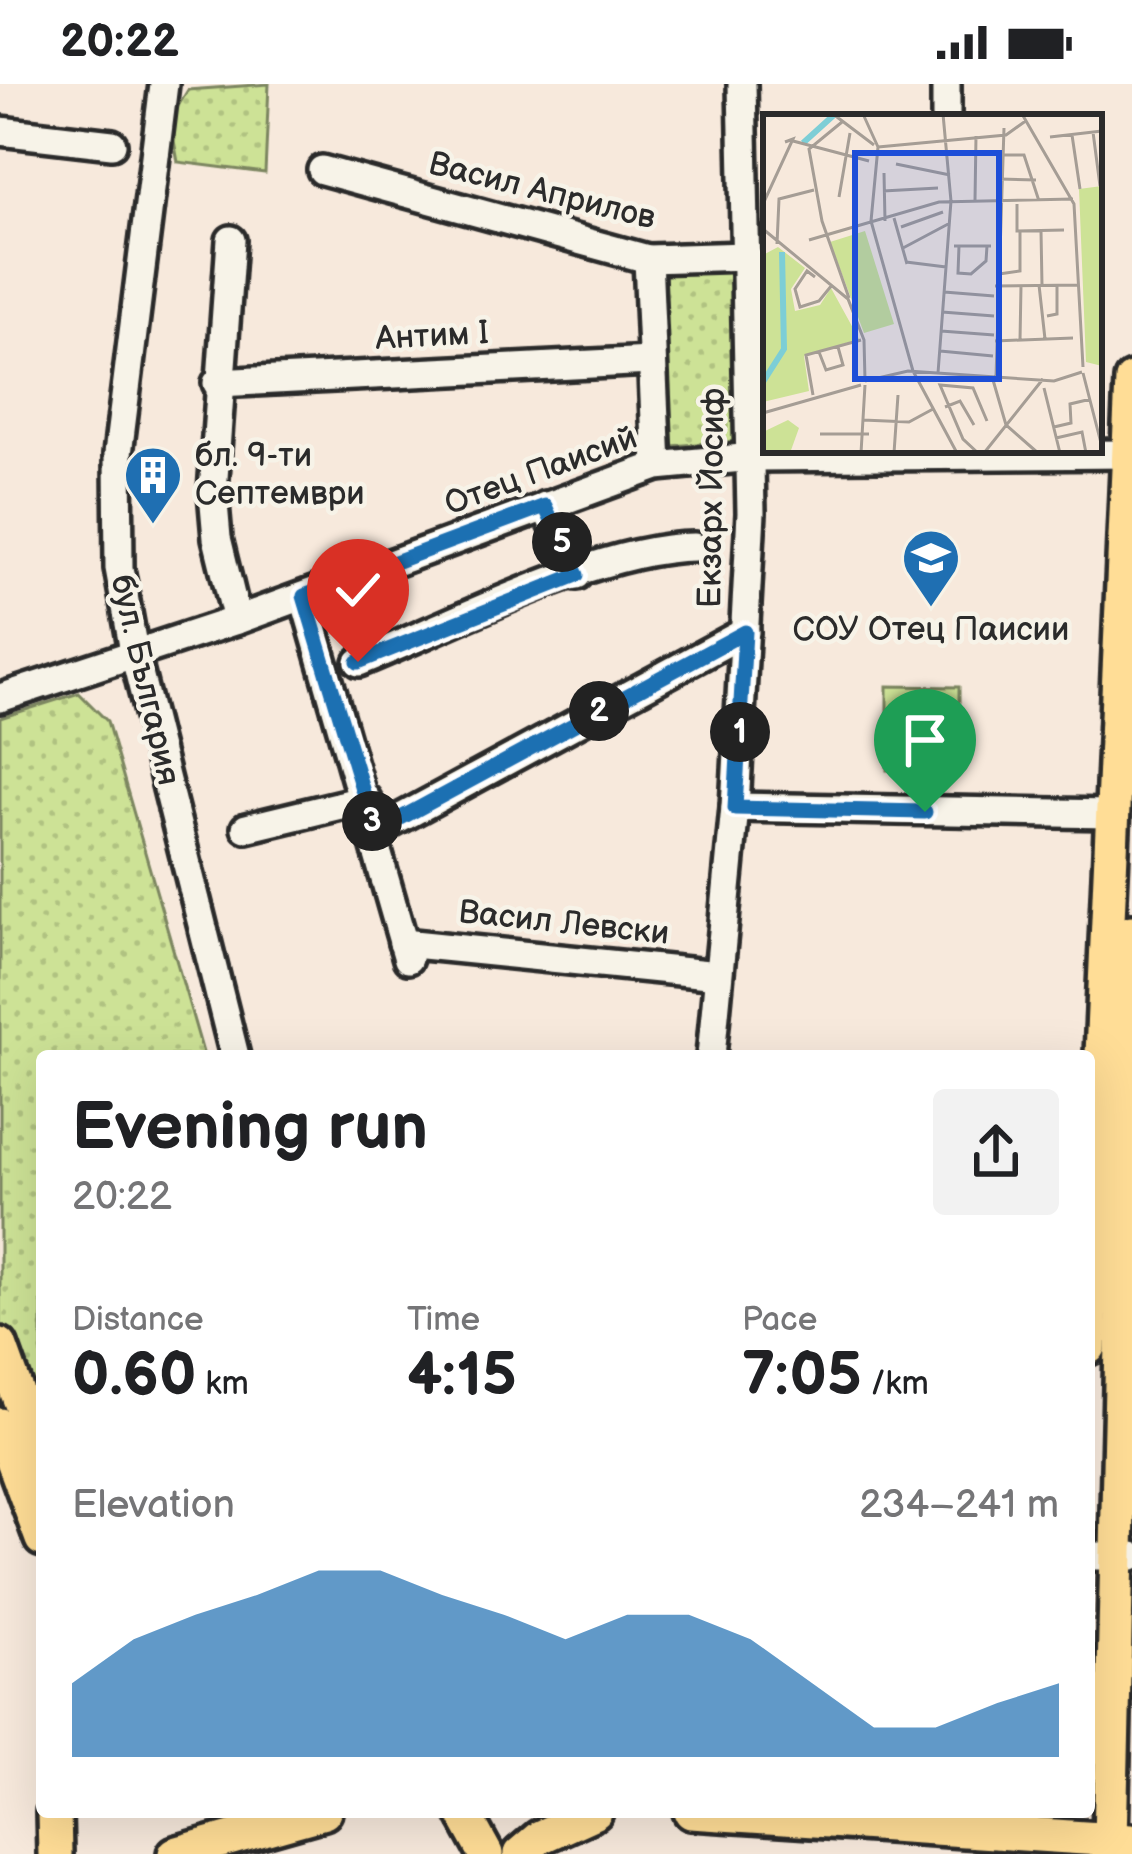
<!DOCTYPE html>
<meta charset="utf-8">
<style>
body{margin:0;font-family:"Balsamiq Sans",sans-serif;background:#f2f2f2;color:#202124;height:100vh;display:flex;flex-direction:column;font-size:45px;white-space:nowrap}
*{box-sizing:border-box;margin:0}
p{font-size:39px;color:#757577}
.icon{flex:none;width:66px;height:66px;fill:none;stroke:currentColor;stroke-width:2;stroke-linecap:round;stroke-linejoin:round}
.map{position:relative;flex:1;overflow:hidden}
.details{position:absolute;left:36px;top:966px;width:1059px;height:768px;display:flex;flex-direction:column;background:#fff;border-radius:12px;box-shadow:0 12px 48px #0002}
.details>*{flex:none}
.pin{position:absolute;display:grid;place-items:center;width:102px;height:102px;color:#fff;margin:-123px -51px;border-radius:50% 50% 50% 0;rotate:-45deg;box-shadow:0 0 12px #0007}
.pin .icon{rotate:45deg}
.km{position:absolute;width:60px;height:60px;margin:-30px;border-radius:50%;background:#222;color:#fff;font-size:33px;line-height:60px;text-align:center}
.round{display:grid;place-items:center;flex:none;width:126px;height:126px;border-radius:12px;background:#f2f2f2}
.head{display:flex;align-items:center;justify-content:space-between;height:204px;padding:0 36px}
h1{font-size:66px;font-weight:700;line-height:90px}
.stats{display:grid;grid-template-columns:repeat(3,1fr);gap:18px;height:204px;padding:12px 36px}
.stats div{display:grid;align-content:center}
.stats b{font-size:60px;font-weight:700}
.stats small{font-size:33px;font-weight:400}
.stats p{font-size:33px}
.chart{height:336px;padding:24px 36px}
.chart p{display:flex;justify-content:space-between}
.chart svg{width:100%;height:216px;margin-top:12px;fill:#1f6fb2;opacity:.7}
.status{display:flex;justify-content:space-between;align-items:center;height:84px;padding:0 60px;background:#fff;direction:ltr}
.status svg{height:33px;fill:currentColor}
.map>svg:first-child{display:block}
</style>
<div class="status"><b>20:22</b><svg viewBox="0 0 49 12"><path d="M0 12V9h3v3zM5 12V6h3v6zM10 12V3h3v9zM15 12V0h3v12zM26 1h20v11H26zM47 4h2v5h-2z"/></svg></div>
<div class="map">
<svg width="1132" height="1770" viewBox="0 0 1132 1770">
<defs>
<pattern id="park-dots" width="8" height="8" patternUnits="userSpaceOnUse" patternTransform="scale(3)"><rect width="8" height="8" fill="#cde296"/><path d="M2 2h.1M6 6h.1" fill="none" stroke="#b0c281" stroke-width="1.8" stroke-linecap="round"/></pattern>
</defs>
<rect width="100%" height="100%" fill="#f7e9dc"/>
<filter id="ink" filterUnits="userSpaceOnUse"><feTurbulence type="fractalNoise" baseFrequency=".00833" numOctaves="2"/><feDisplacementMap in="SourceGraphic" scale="24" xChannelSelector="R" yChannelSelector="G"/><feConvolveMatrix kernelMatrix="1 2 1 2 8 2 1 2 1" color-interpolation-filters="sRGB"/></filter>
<g filter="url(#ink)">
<g fill="#cde296" stroke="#7c8660" stroke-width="3">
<polygon points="887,602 959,603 959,642 887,641"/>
<polygon points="887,648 958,650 958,687 887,686"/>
</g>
<g fill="url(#park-dots)" stroke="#7c8660" stroke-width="3">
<polygon points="269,0 265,89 178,78 170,35 188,6"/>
<polygon points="736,185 737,357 671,362 661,190"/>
<polygon points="79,609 107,637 204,972 42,972 42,1342 0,1247 0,634"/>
</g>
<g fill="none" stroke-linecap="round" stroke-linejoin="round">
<defs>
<g id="minor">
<polyline points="164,0 118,370 119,484 135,573 235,972"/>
<polyline points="946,33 946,0"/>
<polyline points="0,47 112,60"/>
<polyline points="322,86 648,175 747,172"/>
<polyline points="231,156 213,408 217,454 237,536"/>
<polyline points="648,175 657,382"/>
<polyline points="217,299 651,277"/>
<polyline points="545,422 577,491"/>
<polyline points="304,513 408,875"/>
<path d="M359 578C451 541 597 464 694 463"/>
<polyline points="0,614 237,536 657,382 753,373 1132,370"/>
<polyline points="735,723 1109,730"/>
<polyline points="246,744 366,715"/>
<polyline points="375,748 745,548"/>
<polyline points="403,859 718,891"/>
<polyline points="711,972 735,723 751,429 742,0"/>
<polyline points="1089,1472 1132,1472"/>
</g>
<g id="major">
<polyline points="0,1261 42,1378"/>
<polyline points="1089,1263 1132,296"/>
<polyline points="0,1341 42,1455"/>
<polyline points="54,1728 55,1770"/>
<polyline points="463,1728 486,1770"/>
<polyline points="691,1728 1130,1757"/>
<polyline points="1110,1756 1132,848"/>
<polyline points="175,1770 324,1728"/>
<polyline points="520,1770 540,1753 595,1728"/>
</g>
</defs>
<use href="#minor" stroke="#2b2b2b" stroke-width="36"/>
<use href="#major" stroke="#2b2b2b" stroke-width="42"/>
<use href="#minor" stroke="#f7f3e8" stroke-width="27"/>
<use href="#major" stroke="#ffdd96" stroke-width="33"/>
</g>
</g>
<g fill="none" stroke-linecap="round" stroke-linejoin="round" filter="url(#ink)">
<defs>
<polyline id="route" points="358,578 577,491 545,422 304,512 375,748 745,548 735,724 925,728"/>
</defs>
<use href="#route" stroke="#fff" stroke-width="24"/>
<use href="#route" stroke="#1f6fb2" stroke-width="15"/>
</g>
<defs>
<symbol id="building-pin" viewBox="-11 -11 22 30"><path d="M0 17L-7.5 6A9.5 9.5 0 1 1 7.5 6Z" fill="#1f6fb2" stroke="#f7f3e8"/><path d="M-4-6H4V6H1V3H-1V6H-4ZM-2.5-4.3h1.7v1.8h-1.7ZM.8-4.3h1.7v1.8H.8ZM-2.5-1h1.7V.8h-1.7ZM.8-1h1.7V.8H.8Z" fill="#fff"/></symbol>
<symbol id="school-pin" viewBox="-11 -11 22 30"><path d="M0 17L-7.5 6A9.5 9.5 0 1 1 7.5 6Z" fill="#1f6fb2" stroke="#f7f3e8"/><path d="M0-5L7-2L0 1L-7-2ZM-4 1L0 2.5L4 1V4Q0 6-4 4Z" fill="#fff"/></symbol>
</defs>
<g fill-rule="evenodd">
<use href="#building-pin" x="120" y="358" width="66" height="90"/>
<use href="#school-pin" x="898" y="441" width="66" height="90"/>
</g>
<g text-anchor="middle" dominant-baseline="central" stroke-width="9" stroke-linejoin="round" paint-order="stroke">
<g font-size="33" fill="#2b2b2b" stroke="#f7f3e8">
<text transform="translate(542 107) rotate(14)">Васил Априлов</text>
<text transform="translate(432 252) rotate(-3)">Антим I</text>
<text transform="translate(541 387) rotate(-20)">Отец Паисий</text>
<text transform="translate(712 414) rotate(-89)">Екзарх Йосиф</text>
<text transform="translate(145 596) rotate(77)">бул. България</text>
<text transform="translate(564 839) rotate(6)">Васил Левски</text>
</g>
<g font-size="33" fill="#2b2b2b" stroke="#f7f3e8" text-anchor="start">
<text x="195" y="372">бл. 9-ти<tspan x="195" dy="38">Септември</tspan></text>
<text x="931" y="546" text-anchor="middle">СОУ Отец Паисии</text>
</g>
</g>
<g transform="translate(763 30)">
<rect width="339" height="339" fill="#f7e9dc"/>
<path d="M25 306 36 314 27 339H0V318Z" fill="#cde296"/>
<path d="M339 72V252L323 248 316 75ZM102 117 131 210 101 219 67 128ZM15 133 42 154 28 175 32 197 57 191 68 174 96 225 41 242 46 277 0 288V141Z" fill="#cde296"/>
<path fill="none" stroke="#7dced6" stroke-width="6" d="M40 29 72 0M0 268 21 235 19 138"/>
<path fill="none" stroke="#a59d95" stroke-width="3" d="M70 0 111 31M100 0 115 33M259 0 311 90 320 253M79 8 46 35 59 107 86 184M330 18 337 72M309 21 317 75M287 23 339 17M30 27 106 47M115 33 108 107 150 257M115 33 243 21 264 6M238 41H261L276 87M133 50 187 61M121 59 122 107M237 65 273 66M120 77 175 74M76 83 87 19M212 86 213 22M0 90 30 25 22 28M254 90V117L301 116M131 104 144 150M138 113 180 98M0 115 85 185 101 226 102 266M278 117 279 171M46 126 176 88 310 85M14 130 16 85 51 76M191 132H228M196 132 195 159 208 160 223 147 224 132M140 134 187 109M143 148 183 153M236 160 257 157V117M52 163 44 157 32 175 37 193 56 187 69 171M276 171 282 225M232 172 315 171M181 178 231 182M179 198 231 202M284 202 294 200V171M178 217 231 221M257 226 258 172M232 227 310 224M177 237 230 242M56 238 63 256 80 251 75 233M150 257 194 339M175 259 188 87 180 0M320 259 339 333M233 263 241 14M230 266 243 311 275 339M102 267 145 257 291 267 319 258M281 274 297 339M50 281 43 241 98 226M182 293 197 287 211 311M0 299 98 271M100 306 146 308 170 295M291 313 308 309 307 290 328 285M57 320H106M293 324 319 318 323 339M98 339 102 271M131 339 135 281M215 339 200 325 177 271 210 274 224 307M221 339 280 265"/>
<path fill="#1d4ed8" fill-opacity="0.15" stroke="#1d4ed8" stroke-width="6" d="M92 39H236V265H92Z"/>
<rect width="339" height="339" fill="none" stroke="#2b2b2b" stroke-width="6"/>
</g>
</svg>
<div class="pin" style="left:925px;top:728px;background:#1e9e55"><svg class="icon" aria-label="arrive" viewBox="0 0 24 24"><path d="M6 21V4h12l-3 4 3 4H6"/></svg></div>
<div class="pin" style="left:358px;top:578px;background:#d93025"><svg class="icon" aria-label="check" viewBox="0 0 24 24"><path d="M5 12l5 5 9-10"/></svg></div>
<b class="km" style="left:740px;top:648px">1</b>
<b class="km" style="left:599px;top:627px">2</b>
<b class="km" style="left:372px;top:737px">3</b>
<b class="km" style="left:562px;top:458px">5</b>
<section class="details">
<div class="head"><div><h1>Evening run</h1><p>20:22</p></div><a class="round"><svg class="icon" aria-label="share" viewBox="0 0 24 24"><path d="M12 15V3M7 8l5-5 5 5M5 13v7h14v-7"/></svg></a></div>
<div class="stats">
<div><p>Distance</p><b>0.60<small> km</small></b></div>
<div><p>Time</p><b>4:15</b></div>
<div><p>Pace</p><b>7:05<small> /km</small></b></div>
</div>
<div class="chart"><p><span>Elevation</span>234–241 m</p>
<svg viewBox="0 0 160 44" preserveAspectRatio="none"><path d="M0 44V29L10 20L20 15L30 11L40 6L50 6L60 11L70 15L80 20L90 15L100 15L110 20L120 29L130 38L140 38L150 33L160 29V44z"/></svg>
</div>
</section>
</div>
